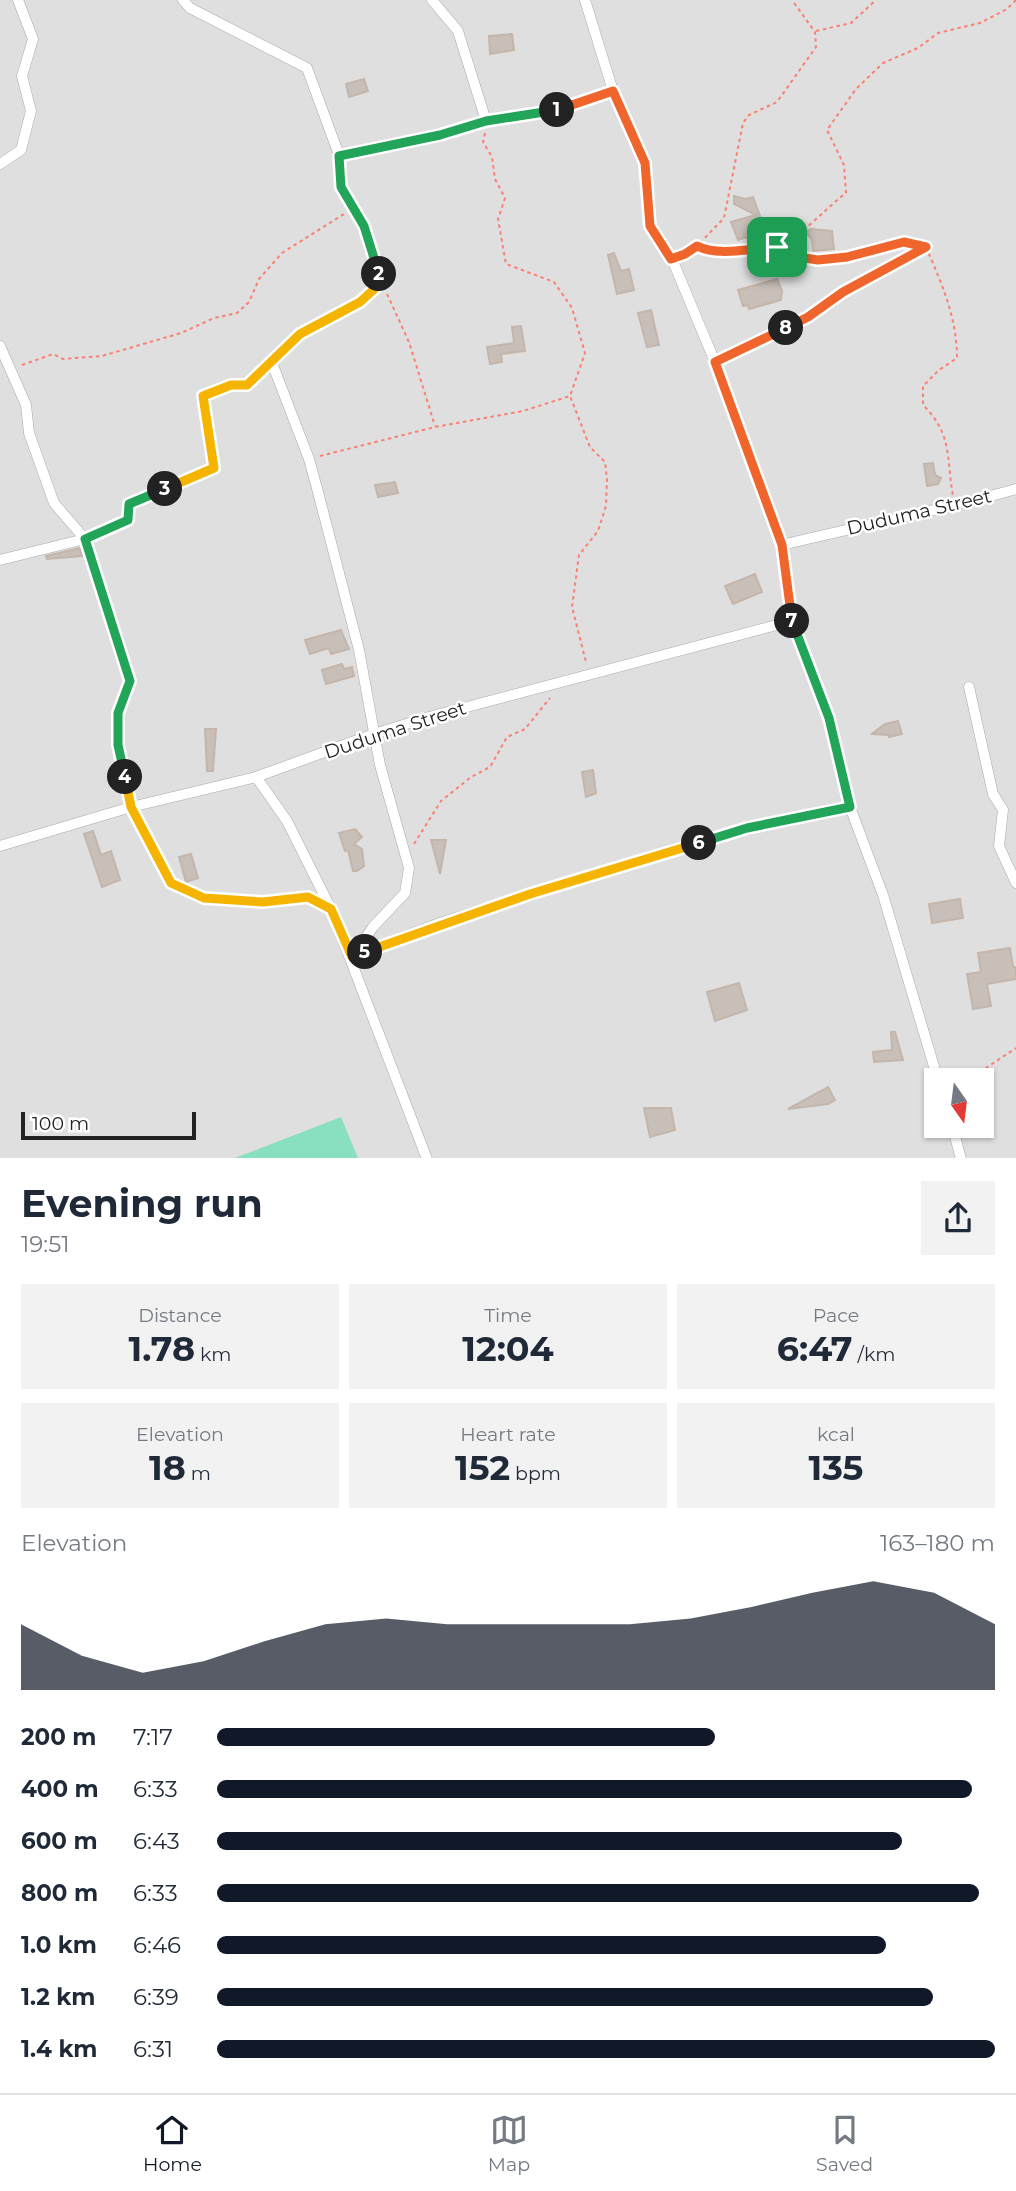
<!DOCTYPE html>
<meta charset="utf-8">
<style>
body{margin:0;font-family:Montserrat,sans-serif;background:#f2f2f3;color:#1f2937;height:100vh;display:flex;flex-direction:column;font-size:26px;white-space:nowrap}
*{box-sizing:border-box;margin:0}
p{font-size:23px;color:#747a83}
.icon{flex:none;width:38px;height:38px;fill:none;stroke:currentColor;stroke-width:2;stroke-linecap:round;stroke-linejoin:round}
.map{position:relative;height:1158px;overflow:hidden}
.side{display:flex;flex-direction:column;background:#fff;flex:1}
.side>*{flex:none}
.needle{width:46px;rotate:166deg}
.buttons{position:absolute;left:924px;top:1068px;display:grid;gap:14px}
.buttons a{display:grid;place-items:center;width:70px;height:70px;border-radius:0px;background:#fff;box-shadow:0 2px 5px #0004;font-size:35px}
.scale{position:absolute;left:21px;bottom:18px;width:175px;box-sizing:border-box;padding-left:7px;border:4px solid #222;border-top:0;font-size:19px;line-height:24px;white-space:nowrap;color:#222;-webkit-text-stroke:5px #fff;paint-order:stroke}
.pin{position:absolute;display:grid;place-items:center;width:60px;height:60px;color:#fff;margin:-30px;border-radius:14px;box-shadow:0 4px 10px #0006}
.km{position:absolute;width:35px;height:35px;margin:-18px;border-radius:50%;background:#222;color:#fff;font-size:19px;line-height:35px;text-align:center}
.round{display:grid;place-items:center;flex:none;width:74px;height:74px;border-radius:0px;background:#f2f2f3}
.overview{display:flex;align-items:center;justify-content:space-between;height:119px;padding:0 21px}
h1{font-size:38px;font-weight:700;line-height:52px}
.figures{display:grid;grid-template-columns:repeat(3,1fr);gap:10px;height:119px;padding:7px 21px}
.figures div{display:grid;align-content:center;border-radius:0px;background:#f2f2f3;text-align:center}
.figures b{font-size:35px;font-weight:700}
.figures small{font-size:19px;font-weight:400}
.figures p{font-size:19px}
.chart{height:196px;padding:14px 21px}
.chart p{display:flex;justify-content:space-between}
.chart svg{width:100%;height:126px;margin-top:7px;fill:#111827;opacity:.7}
ul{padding:0 21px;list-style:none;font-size:23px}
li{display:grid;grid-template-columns:112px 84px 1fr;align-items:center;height:52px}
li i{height:18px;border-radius:9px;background:#111827}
.tab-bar{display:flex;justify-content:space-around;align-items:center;height:98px;border-top:2px solid #e0e1e3;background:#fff;font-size:19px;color:#747a83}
.tab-bar a{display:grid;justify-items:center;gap:4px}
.tab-bar .current{color:#111827}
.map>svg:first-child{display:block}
</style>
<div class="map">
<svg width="1016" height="1159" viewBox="0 0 1016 1159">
<rect width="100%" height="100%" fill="#f2efe9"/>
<path fill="#e0dfdf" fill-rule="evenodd" d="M0 0H1016V1158L0 1159ZM936 1080H982V1125H936Z"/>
<polygon fill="#88e0be" points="341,1117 358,1158 235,1158"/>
<g fill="#c7bfb8" stroke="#c4b6ab" stroke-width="2">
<polygon points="512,34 514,50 490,54 489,36"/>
<polygon points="364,79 368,91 349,97 346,84"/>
<polygon points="734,196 745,199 753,197 763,224 754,228 756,234 738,240 731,222 756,215 734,204"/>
<polygon points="811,229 832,231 834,249 813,251 812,239 805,232"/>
<polygon points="614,253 621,271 629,269 634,290 617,294 608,255"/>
<polygon points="777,279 782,291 781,300 749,309 748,305 743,306 738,290"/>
<polygon points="651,310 659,345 647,347 638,313"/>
<polygon points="521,326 525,351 501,354 502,362 490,364 487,347 514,343 512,327"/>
<polygon points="933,463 935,475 941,478 938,484 927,486 924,464"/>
<polygon points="395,482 398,493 378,497 375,485"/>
<polygon points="80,548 82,556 47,559 46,556"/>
<polygon points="755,574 762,592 733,604 725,586"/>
<polygon points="341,630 349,649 331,654 329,648 310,654 305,640"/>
<polygon points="342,664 344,669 352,667 354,676 326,684 322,670"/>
<polygon points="898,721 902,734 889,737 889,735 872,734 885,724"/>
<polygon points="205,729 216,729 213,771 207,771"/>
<polygon points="593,770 596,793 586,797 582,772"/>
<polygon points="355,829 362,837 354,844 362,849 364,866 357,871 353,871 348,850 345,851 339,833"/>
<polygon points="93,831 101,855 111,851 120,880 102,887 84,834"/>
<polygon points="431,840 446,840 440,874"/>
<polygon points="191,854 198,878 186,882 179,857"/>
<polygon points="960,899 963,918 932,923 929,904"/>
<polygon points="1010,948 1013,967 1016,967 1016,979 987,984 991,1006 973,1009 967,974 981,972 978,953"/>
<polygon points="739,983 747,1010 715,1021 707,992"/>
<polygon points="891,1032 895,1032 903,1060 874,1062 873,1052 892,1050"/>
<polygon points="828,1087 835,1100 828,1104 788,1109"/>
<polygon points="644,1108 671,1108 675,1130 650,1137"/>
</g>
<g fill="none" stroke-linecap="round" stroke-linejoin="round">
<defs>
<g id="street">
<polyline points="183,0 190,8 307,68 339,155 440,135 486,121 547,113 613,91"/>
<polyline points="432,0 458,31 486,121"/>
<polyline points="585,0 613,91 645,163 650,226 672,259 715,362 782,545 792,621 829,718 850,807 883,895 938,1080"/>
<polyline points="339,155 341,187 364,226 382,282 360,302 300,334 272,363 309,459 318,492 359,650 380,765 409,868 405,893 373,927 352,957"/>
<polyline points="0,164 21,150 31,111 22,76 33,39 18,0"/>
<polyline points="0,346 26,405 29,433 54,503 85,539 130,681 118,713 118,745 131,807"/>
<path d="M782 545C860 526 939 511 1016 489"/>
<polyline points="0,560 85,539"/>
<polyline points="969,687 993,794 1003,810 999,846 1016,883"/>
<polyline points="256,777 287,821 331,909 427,1159"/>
<polyline points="0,846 131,807 256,777 374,734 429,717 792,621"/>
<polyline points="352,957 440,923 673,849 747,828 850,807"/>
<polyline points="952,1125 961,1159"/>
</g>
</defs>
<use href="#street" stroke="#a9a9a9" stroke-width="11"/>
<g stroke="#fa8072" stroke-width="2" stroke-dasharray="3.5 3.5" stroke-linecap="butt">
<polyline points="816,31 851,23 876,0"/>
<polyline points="485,133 483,142 492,157 495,179 505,198 498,219 506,264 554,282 572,308 585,353 570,396 590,447 605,462 607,479 606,506 598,531 579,555 572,607 586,662"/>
<path d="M697 246C709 252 726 251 740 250 751 248 767 250 777 246 800 238 826 208 846 193L844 165 827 130 856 89 883 63 918 48 938 33 980 23 1007 9 1016 0"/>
<polyline points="777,247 792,256 818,260 847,257 904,242 923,247"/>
<path d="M926 247C942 284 957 318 957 358L939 370 923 386V405C953 435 946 457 953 496"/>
<polyline points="683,255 697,246 724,218 743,123 749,115 777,102 816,47 815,32 792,0"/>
<polyline points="387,294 409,342 435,426"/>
<polyline points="725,358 809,317 843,292 925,248"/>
<polyline points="22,365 53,354 63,359 102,356 181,333 214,318 237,313 249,302 259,279 282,253 344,214"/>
<polyline points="320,456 435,427 523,411 570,396"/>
<polyline points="95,534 128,520 129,504 214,468 203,396 231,385 247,385 264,370"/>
<path d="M136 818C144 834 158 873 173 884 192 898 243 905 267 901 281 899 301 893 314 900"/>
<polyline points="414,844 441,801 471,777 490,767 507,737 525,729 550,698"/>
<polyline points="968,1080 1016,1048"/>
</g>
<use href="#street" stroke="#fff" stroke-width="10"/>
</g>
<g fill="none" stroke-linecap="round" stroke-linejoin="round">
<defs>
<path id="split-1" d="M557 110 613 91 645 163 650 226 671 259 685 254 697 246C719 257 753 248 777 247"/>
<polyline id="split-2" points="379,274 364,226 341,187 339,156 440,135 486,121 557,110"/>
<polyline id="split-3" points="165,489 214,468 203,396 231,385 247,385 300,334 360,302 382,282 379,274"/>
<polyline id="split-4" points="125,777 118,745 118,713 130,681 85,539 128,520 129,504 165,489"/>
<polyline id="split-5" points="125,777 131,807 171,883 204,898 263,902 308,897 331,909 352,957 365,952"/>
<polyline id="split-6" points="365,952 530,894 699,843"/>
<polyline id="split-7" points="699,843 747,828 850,807 829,718 792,621"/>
<polyline id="split-8" points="786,328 715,362 782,545 792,621"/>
<polyline id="split-9" points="777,247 792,256 818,260 847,257 904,242 926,247 843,292 808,317 786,328"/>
</defs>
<use href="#split-1" stroke="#fff" stroke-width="14"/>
<use href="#split-2" stroke="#fff" stroke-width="14"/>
<use href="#split-3" stroke="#fff" stroke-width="14"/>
<use href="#split-4" stroke="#fff" stroke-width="14"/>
<use href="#split-5" stroke="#fff" stroke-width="14"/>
<use href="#split-6" stroke="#fff" stroke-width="14"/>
<use href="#split-7" stroke="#fff" stroke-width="14"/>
<use href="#split-8" stroke="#fff" stroke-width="14"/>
<use href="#split-9" stroke="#fff" stroke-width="14"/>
<use href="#split-1" stroke="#f0652b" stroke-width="9"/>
<use href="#split-2" stroke="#22a559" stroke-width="9"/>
<use href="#split-3" stroke="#f5b400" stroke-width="9"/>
<use href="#split-4" stroke="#22a559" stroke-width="9"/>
<use href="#split-5" stroke="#f5b400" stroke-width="9"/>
<use href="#split-6" stroke="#f5b400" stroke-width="9"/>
<use href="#split-7" stroke="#22a559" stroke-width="9"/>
<use href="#split-8" stroke="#f0652b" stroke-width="9"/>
<use href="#split-9" stroke="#f0652b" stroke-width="9"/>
</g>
<g text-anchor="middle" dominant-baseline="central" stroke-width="5" stroke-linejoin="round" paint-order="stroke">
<g font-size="19" fill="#222" stroke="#fff">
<text transform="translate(919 512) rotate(-13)">Duduma Street</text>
<text transform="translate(395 730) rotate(-18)">Duduma Street</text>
</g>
</g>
</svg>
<div class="buttons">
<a><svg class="needle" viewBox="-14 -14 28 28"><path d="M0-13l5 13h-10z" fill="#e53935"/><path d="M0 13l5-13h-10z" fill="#747a83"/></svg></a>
</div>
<div class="scale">100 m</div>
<div class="pin" style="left:777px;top:247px;background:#1e9e55"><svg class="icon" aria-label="arrive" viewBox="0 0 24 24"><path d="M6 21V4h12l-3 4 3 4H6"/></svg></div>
<b class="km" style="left:557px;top:110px">1</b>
<b class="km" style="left:379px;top:274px">2</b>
<b class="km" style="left:165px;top:489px">3</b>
<b class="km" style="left:125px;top:777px">4</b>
<b class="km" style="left:365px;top:952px">5</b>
<b class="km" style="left:699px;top:843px">6</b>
<b class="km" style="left:792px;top:621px">7</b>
<b class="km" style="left:786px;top:328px">8</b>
</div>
<section class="side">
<div class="overview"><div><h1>Evening run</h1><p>19:51</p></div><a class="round"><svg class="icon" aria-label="share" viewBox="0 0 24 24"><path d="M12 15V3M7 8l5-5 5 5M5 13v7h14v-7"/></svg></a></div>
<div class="figures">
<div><p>Distance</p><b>1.78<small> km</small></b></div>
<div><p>Time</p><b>12:04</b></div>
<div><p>Pace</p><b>6:47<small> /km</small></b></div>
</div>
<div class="figures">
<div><p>Elevation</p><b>18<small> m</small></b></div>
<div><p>Heart rate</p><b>152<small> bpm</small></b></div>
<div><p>kcal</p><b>135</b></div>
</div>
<div class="chart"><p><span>Elevation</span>163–180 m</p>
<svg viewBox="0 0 160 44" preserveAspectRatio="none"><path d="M0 44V21L10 32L20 38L30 34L40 27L50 21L60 19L70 21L80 21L90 21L100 21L110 19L120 15L130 10L140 6L150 10L160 21V44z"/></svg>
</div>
<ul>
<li><b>200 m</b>7:17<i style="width:64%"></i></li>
<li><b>400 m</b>6:33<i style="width:97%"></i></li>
<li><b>600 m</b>6:43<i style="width:88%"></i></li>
<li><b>800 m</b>6:33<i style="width:98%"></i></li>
<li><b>1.0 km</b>6:46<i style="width:86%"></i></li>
<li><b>1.2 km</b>6:39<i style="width:92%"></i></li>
<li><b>1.4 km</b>6:31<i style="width:100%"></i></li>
</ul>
</section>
<nav class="tab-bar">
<a class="current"><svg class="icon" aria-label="home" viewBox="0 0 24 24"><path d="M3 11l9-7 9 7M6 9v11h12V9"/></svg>Home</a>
<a><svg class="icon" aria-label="map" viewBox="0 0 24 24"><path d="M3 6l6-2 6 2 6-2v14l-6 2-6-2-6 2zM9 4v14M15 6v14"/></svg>Map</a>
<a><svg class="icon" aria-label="saved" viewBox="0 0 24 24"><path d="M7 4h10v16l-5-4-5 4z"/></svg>Saved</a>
</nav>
